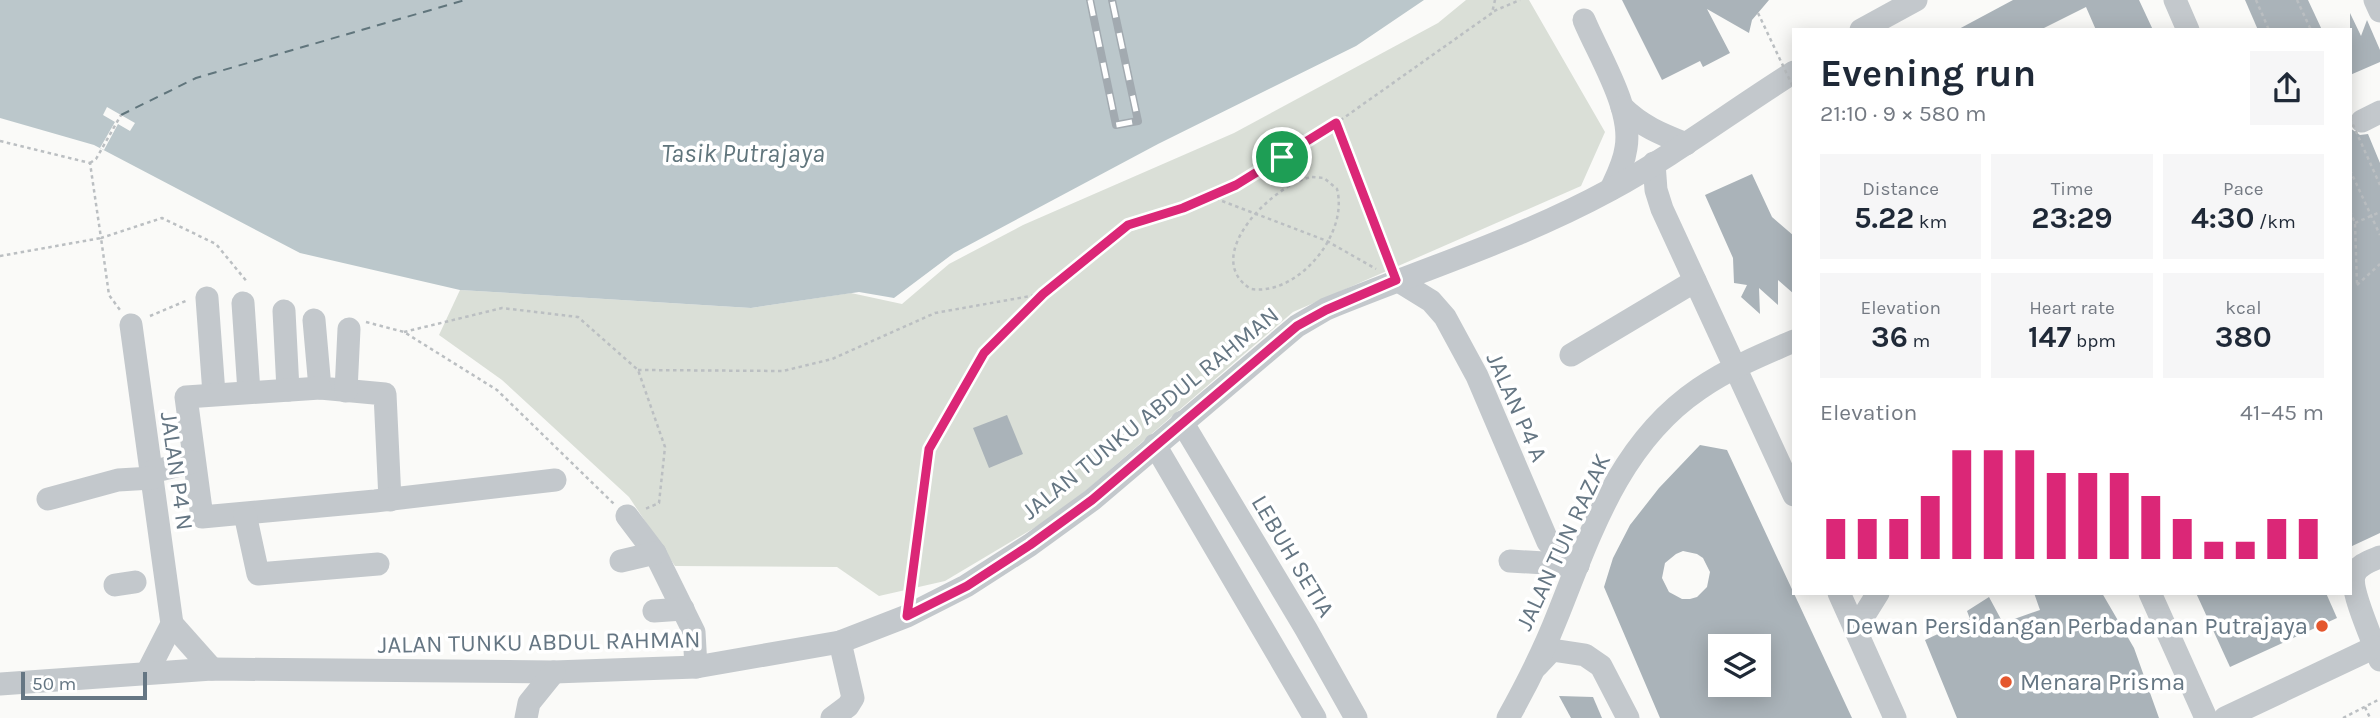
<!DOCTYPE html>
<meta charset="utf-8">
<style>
body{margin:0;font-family:Karla,sans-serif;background:#f6f6f7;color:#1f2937;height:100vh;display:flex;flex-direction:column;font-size:26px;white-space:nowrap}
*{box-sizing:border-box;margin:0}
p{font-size:23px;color:#747a83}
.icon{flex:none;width:38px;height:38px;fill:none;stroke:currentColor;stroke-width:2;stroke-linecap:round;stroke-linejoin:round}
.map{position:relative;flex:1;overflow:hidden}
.drawer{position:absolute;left:1792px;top:28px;width:560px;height:567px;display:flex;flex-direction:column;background:#fff;border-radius:0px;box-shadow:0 4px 18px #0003}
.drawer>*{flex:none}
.buttons{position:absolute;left:1708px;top:634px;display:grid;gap:14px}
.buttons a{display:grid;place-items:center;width:63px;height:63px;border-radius:0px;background:#fff;box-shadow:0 4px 18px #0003;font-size:35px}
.scale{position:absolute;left:21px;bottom:18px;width:126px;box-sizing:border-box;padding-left:7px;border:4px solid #657683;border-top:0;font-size:19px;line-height:24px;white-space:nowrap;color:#657683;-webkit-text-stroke:5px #fff;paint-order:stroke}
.pin{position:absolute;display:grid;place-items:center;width:60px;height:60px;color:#fff;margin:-30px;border:4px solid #fff;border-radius:50%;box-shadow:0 2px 7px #0007}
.round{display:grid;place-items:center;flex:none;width:74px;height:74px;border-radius:0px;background:#f6f6f7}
.head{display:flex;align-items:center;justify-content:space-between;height:119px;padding:0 28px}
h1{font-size:38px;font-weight:700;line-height:52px}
.stats{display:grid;grid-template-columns:repeat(3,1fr);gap:10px;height:119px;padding:7px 28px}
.stats div{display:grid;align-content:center;border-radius:0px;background:#f6f6f7;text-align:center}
.stats b{font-size:30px;font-weight:700}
.stats small{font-size:19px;font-weight:400}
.stats p{font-size:19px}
.chart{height:196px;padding:14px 28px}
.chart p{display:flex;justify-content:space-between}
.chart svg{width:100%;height:126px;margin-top:7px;stroke:#db2777;stroke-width:6}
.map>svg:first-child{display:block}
</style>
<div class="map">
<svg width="2380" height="718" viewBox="0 0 2380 718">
<rect width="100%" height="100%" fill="#fafaf8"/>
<polygon fill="#dadfd7" points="1466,0 1529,0 1605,132 1581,186 1293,312 1061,512 945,581 879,596 837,567 675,566 629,497 502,380 439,335 460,290 751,308 851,293 902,304 949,264 1023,225 1234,133 1438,23"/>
<polygon fill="#bbc7cb" points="0,0 1424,0 1356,46 1158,144 954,253 894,298 859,292 751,308 460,290 300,253 94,145 0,118"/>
<polygon fill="#fafaf8" points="107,107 135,123 130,131 118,124 104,150 100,148 115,122 103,115"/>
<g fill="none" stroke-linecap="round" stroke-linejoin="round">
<polyline stroke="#60757c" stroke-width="2" stroke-dasharray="9 7" stroke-linecap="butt" points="121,115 196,78 465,0"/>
</g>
<g fill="#aab3b9" fill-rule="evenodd">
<polygon points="1622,0 1769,0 1752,20 1749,33 1707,9 1730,53 1703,67 1700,61 1662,80"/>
<polygon points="2013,0 2139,0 2153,30 2096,30 2086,7 2040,30 1957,30"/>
<polygon points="2245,0 2308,0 2322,30 2258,30"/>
<polygon points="2350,13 2361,36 2367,20 2380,50 2380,62 2350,75"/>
<polygon points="2350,128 2360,135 2368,134 2380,163 2380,533 2350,547"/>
<polygon points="1752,174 1772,217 1794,236 1794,294 1778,280 1778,305 1759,288 1760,314 1741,297 1747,285 1734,283 1733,258 1705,195"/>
<polygon points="1007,415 1023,454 989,468 973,428"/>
<path d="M1700 445 1727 450 1852 718H1660L1604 587 1613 558 1630 525 1659 488ZM1683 551 1697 554 1703 558 1710 572 1707 587 1697 597 1690 599H1682L1669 592 1662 578 1665 563 1676 554ZM1720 646H1759V684H1720Z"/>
<polygon points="2034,593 2102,593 2134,648 2159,718 1957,718 1925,640 1970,619 1967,611 1989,597 2003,623 2040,610"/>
<polygon points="2196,593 2326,593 2337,618 2230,667"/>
<polygon points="1559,696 1593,697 1602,718 1571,718"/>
</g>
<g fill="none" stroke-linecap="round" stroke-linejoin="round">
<g stroke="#bbbfc2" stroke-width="2.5" stroke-dasharray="3.5 3.5" stroke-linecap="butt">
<polyline points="2256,0 2269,30"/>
<polyline points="2297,0 2311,30"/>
<polyline points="1494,11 1520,0"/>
<polyline points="1336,123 1389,261"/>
<polyline points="0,141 90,163 101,238 162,218 216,244 248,283"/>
<polyline points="90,163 96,159 121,115"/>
<polyline points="2350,170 2380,235"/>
<path d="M1312 177 1324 178 1337 189C1349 234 1298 296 1251 289 1199 257 1274 183 1312 177Z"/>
<polyline points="1209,196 1327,241 1376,269"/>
<polyline points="2350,211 2355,223 2357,285"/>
<polyline points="2355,223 2380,212"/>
<polyline points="0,256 101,238 109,295 120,310"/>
<polyline points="2357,285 2380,264"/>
<polyline points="150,316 188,300"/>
<polyline points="366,322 404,332 497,390 614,504"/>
<polyline points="404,332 502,308 578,317 638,370 665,447 659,503 645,509"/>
<polyline points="638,370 783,371 832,359 935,313 1042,294"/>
<polyline points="910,592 929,449 984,353 1043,294 1128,225 1183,208 1236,185 1328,129 1492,13 1495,0"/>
<polyline points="2365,707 2370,718"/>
<polyline points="2343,718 2380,699"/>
</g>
<g stroke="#c3c8cc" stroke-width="23">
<polyline points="2175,0 2188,30"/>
<polyline points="2375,0 2380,11"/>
<path d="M1584 20C1599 56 1633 109 1626 148 1624 163 1617 176 1611 189"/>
<polyline points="1861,30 1916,0"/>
<path d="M1622 107C1641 126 1661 134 1686 144"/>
<polyline points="2362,121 2380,112"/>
<polyline points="1654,163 1656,190 1662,209 1794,495"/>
<polyline points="1397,280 1431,301 1445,317 1477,376 1548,542 1578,565"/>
<polyline points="207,298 214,394"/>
<polyline points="243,303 249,392"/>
<polyline points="284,311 288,390"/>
<polyline points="314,320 320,388 385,394 390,500"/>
<polyline points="131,325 172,624 147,673"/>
<polyline points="1571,355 1695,281"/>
<polyline points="320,388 186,397 202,517 375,501 555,480"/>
<polyline points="346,391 349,329"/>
<polyline points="1182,422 1306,629 1356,718"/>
<polyline points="1155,445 1315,718"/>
<polyline points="151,472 193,462"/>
<polyline points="48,499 118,480 152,478"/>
<polyline points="245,514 258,574 378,564"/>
<polyline points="627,516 655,553 694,632 696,667"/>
<path d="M2380 557C2370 561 2357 565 2354 576 2350 590 2374 644 2380 660"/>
<polyline points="621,561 655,553"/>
<polyline points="1510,561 1578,565"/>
<polyline points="115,585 135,582"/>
<polyline points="1839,593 1895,718"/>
<polyline points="2150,593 2206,718"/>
<polyline points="654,611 683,609"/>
<polyline points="172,624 212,669"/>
<polyline points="1855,630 1878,593"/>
<polyline points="1537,666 1552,650 1585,655 1601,666 1628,718"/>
<path d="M0 684 212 669 554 672 696 667 840 642 907 616 966 586 1030 545 1092 500 1297 326 1326 309C1421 270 1520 239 1610 190 1674 155 1732 111 1794 72"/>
<polyline points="526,718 529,703 554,672"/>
<polyline points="832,718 848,706 853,698 840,642"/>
<path d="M1508 718C1527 684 1545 648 1559 612 1592 529 1621 442 1699 389 1728 369 1761 355 1794 341"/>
<polyline points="2225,718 2375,647"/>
</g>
<defs>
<polyline id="rail" points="1090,0 1116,125 1138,121 1112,0"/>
</defs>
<use href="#rail" stroke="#a2aab0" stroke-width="8"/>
<use href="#rail" stroke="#fff" stroke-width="5" stroke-dasharray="16" stroke-linecap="butt"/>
<g stroke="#bbbfc2" stroke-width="2.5" stroke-dasharray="3.5 3.5" stroke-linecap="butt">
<polyline points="1758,13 1794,89"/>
<polyline points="2350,118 2380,185"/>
</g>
</g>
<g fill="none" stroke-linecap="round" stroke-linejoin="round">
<defs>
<polygon id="route" points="1336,123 1396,280 1326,310 1297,326 1092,500 1030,545 967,586 907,616 929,449 984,353 1043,294 1128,225 1183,208 1236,185"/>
</defs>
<use href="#route" stroke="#fff" stroke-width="14"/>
<use href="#route" stroke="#db2777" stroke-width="9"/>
</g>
<g fill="#e4572e" stroke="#fff" stroke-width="2.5">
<circle cx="2322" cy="626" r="7"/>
<circle cx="2006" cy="682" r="7"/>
</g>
<g text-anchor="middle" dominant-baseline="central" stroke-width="7" stroke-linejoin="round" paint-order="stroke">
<g font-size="24" fill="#657683" stroke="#fff">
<text transform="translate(1517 407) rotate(66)">JALAN P4 A</text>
<text transform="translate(1150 413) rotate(-39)">JALAN TUNKU ABDUL RAHMAN</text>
<text transform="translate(177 471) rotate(82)">JALAN P4 N</text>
<text transform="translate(1563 542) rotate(-65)">JALAN TUN RAZAK</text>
<text transform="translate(1293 556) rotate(59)">LEBUH SETIA</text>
<text transform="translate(539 642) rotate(-1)">JALAN TUNKU ABDUL RAHMAN</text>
</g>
<g font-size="24" fill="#657683" stroke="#fff" text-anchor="end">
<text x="2308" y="626">Dewan Persidangan Perbadanan Putrajaya</text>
<text x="2020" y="682" text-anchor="start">Menara Prisma</text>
</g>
<g font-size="26" font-style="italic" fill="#60757c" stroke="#fff">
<text x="743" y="153">Tasik Putrajaya</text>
</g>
</g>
</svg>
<div class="buttons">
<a><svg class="icon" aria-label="layers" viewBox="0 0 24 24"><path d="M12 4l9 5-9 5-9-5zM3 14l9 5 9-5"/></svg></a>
</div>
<div class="scale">50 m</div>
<div class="pin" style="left:1282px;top:157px;background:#1e9e55"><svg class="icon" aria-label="arrive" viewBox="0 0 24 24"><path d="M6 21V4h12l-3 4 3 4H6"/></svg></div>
<section class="drawer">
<div class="head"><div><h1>Evening run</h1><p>21:10 · 9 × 580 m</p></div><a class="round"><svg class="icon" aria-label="share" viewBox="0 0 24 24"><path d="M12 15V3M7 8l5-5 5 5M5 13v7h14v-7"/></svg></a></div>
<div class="stats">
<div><p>Distance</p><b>5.22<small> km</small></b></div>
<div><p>Time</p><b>23:29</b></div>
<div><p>Pace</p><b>4:30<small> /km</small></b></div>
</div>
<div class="stats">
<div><p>Elevation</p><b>36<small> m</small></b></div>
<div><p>Heart rate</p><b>147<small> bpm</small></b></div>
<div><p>kcal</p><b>380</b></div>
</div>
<div class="chart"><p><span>Elevation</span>41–45 m</p>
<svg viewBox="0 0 160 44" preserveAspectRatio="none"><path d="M5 44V30M15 44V30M25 44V30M35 44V22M45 44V6M55 44V6M65 44V6M75 44V14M85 44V14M95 44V14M105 44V22M115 44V30M125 44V38M135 44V38M145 44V30M155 44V30"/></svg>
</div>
</section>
</div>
